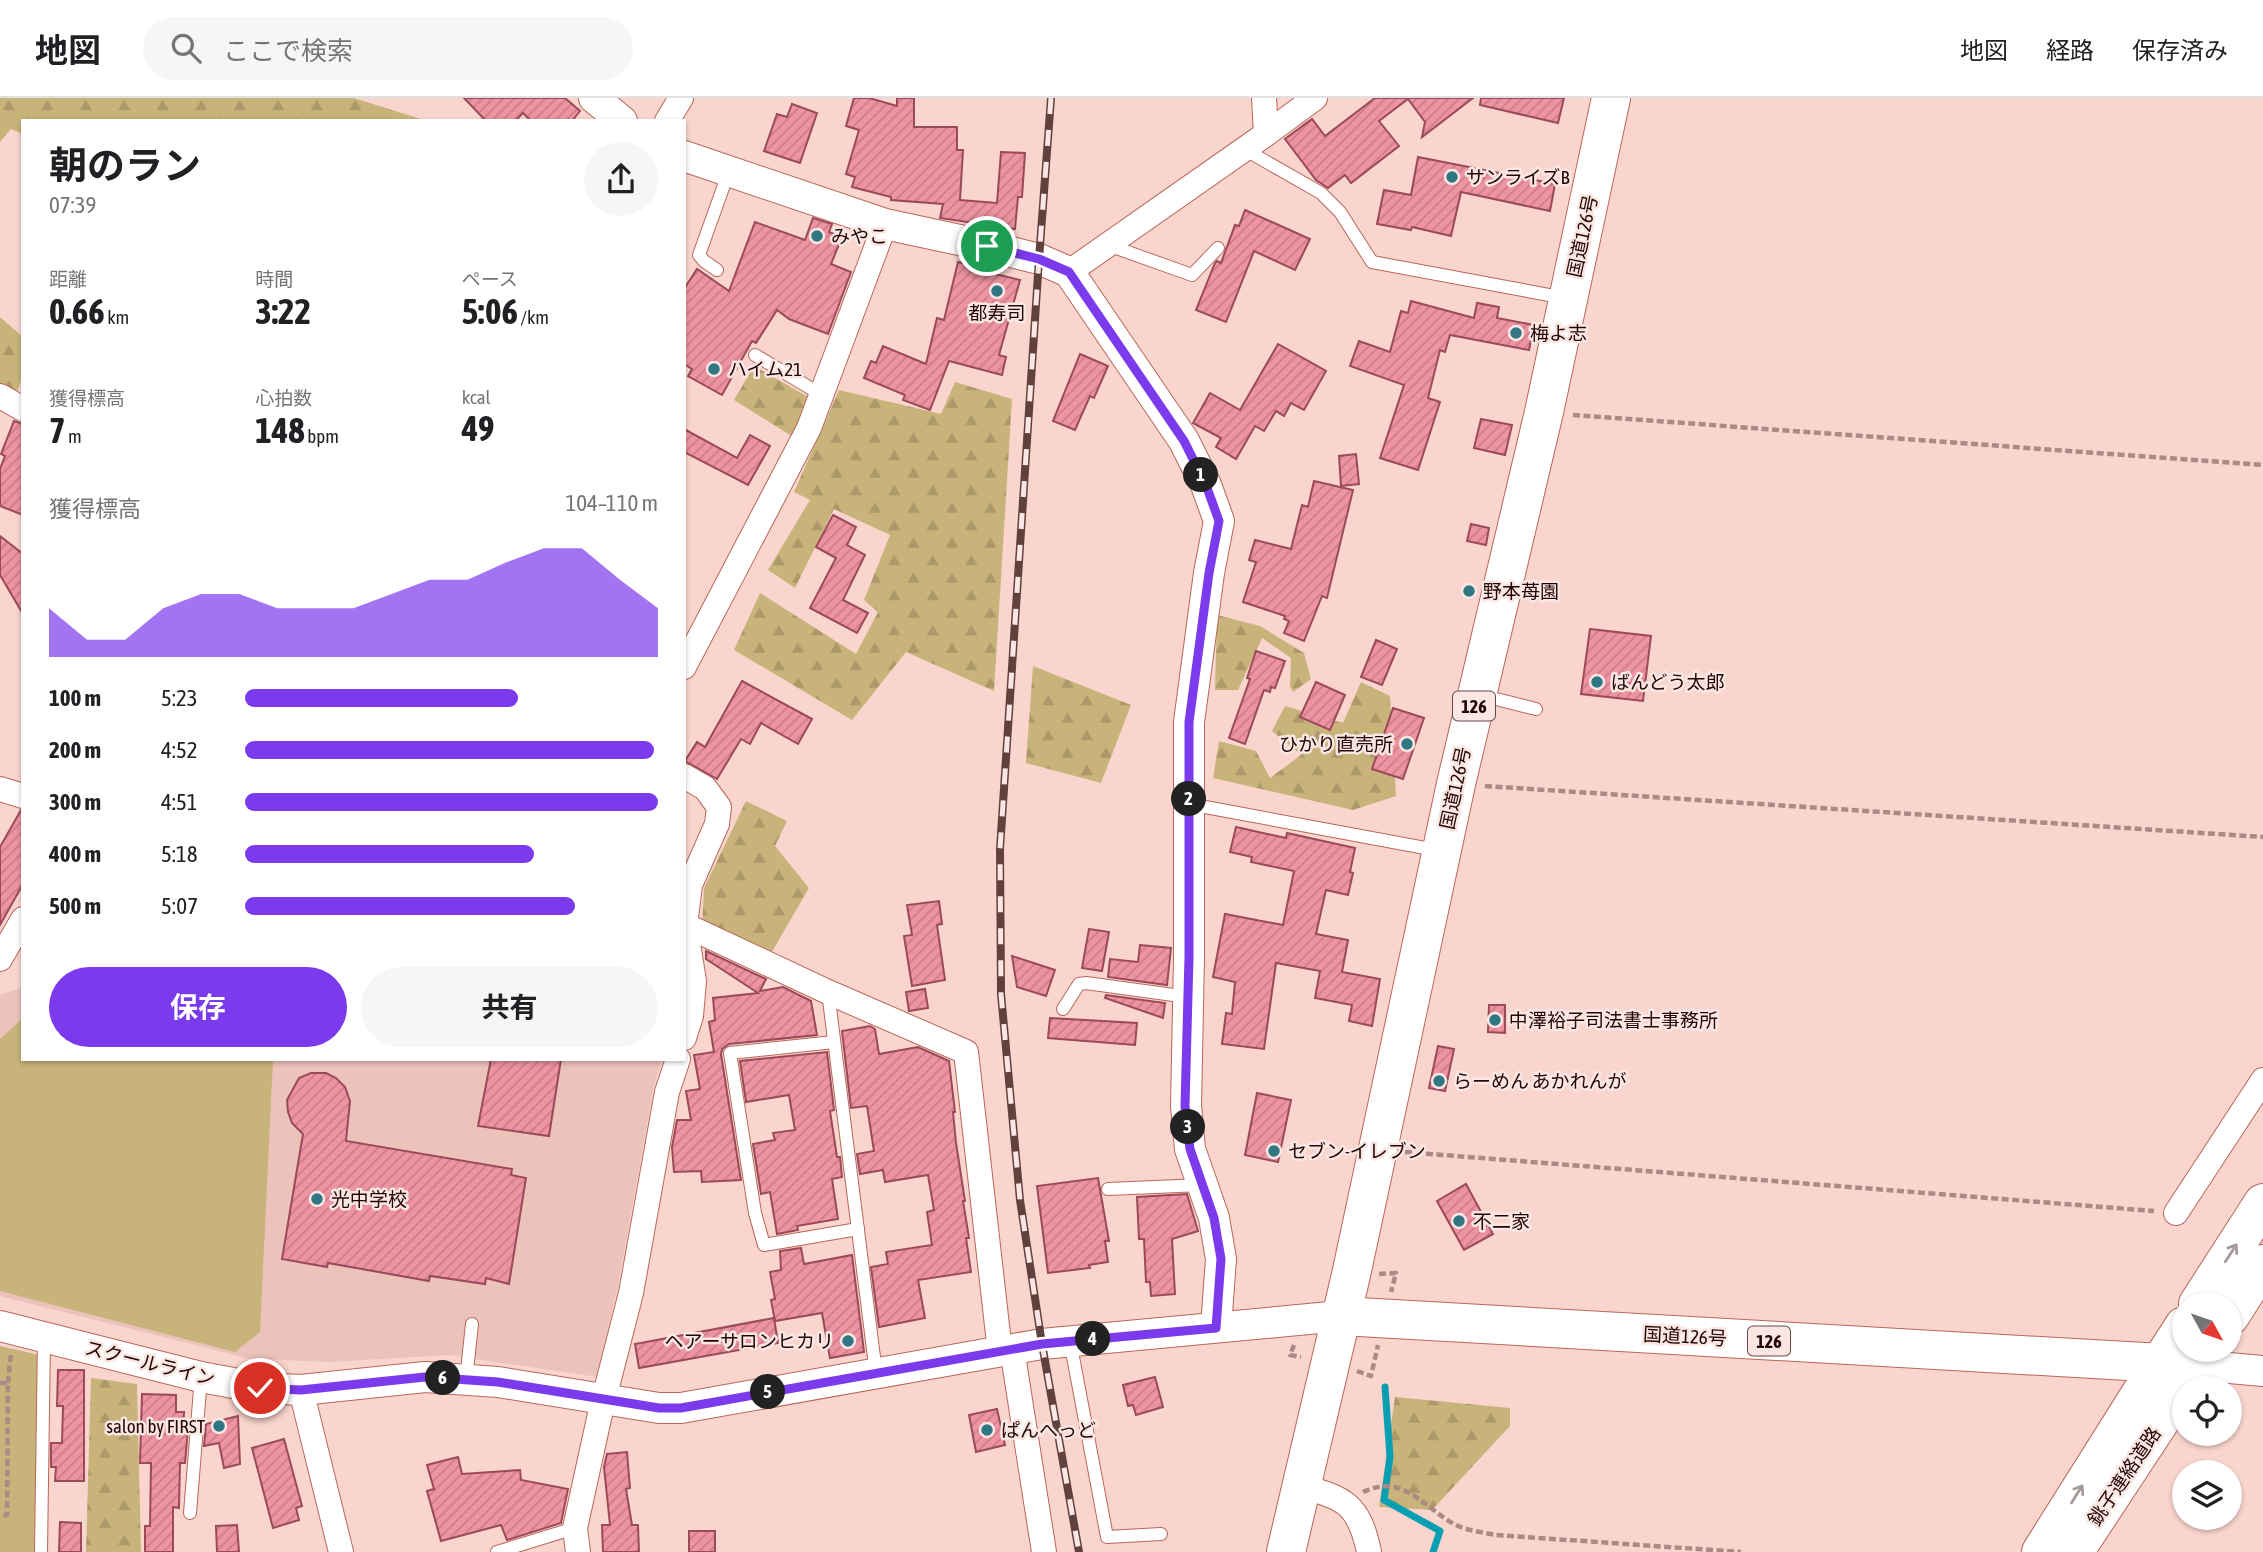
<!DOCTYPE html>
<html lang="ja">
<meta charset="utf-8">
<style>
body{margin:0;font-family:"Asap Condensed","Noto Sans JP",sans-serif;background:#f6f6f6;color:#202124;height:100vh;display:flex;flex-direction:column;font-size:26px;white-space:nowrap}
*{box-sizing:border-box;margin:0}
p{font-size:23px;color:#757577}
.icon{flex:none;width:38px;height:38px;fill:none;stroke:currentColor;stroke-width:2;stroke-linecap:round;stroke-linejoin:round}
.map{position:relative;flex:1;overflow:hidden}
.drawer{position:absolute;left:21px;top:21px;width:665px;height:942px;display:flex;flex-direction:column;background:#fff;border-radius:0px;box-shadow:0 2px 5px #0004}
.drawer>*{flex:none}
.needle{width:46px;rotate:130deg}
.fabs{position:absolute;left:2172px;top:1194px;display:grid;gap:14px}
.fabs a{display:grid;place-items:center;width:70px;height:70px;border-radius:50%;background:#fff;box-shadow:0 2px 5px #0004;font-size:35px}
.pin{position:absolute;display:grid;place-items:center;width:60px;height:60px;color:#fff;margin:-30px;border:4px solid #fff;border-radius:50%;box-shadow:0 2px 7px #0007}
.km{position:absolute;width:35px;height:35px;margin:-18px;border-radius:50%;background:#222;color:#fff;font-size:19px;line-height:35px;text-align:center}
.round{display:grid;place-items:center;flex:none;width:74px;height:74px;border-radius:37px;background:#f6f6f6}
.summary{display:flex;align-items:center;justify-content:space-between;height:119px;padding:0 28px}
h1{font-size:38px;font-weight:700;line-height:52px}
.stats{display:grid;grid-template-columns:repeat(3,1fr);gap:10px;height:119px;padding:7px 28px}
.stats div{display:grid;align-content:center}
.stats b{font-size:35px;font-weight:700}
.stats small{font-size:19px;font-weight:400}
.stats p{font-size:19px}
.chart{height:196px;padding:14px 28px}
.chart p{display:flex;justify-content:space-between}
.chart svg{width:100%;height:126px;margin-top:7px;fill:#7c3aed;opacity:.7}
.primary-button{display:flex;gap:14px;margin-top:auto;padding:14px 28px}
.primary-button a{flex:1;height:80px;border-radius:42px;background:#7c3aed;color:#fff;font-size:28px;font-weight:700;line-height:80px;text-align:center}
.primary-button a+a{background:#f6f6f6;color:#202124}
ul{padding:0 28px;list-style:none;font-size:23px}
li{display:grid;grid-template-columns:112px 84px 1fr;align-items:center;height:52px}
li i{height:18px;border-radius:9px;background:#7c3aed}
header{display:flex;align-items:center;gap:42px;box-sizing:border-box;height:98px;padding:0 35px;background:#fff;border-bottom:2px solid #e0e0e0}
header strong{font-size:33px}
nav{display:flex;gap:38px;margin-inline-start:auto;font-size:24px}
.search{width:490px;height:63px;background:#f6f6f6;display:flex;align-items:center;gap:18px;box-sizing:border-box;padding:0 24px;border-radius:38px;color:#757577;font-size:26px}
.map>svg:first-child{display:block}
</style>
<header>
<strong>地図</strong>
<div class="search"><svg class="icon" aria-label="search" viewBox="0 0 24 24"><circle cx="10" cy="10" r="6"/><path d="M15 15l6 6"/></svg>ここで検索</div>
<nav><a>地図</a><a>経路</a><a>保存済み</a></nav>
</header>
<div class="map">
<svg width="2263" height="1454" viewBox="0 0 2263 1454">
<defs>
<pattern id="forest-firs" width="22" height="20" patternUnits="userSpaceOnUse" patternTransform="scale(1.75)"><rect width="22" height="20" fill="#c8b37a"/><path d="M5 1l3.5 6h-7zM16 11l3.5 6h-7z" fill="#ac9868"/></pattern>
<pattern id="building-hatch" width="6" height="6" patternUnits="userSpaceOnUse" patternTransform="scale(1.75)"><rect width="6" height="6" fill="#ee93a1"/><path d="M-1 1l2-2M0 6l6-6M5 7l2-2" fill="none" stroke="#cc7d89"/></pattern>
</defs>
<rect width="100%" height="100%" fill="#fad5ce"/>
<polygon fill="#ebc3bb" points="23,889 23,961 662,961 654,988 618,1187 597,1279 448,1257 331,1264 251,1261 0,1198 0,897"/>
<g fill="url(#forest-firs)">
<polygon points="0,0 354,0 427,23 23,23 23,36 11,31 0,44"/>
<polygon points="0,219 23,239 23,276 17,294 0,286"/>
<polygon points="754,268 808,299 793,339 734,302"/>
<polygon points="955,284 1012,301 994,593 906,554 852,622 734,552 760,495 856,556 878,514 864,502 890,437 834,411 795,490 768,472 810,402 794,394 839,292 941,316"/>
<polygon points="1217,517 1260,528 1304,555 1311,581 1293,594 1290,588 1291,560 1262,540 1238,592 1215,592"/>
<polygon points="1033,568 1131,607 1101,685 1026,665"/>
<polygon points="1361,584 1390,598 1396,698 1353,712 1213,680 1219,643 1256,653 1270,680 1301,657 1272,633 1285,608 1343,625"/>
<polygon points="746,703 787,723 775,748 809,790 770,857 702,830 704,790"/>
<polygon points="91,1280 137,1286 141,1454 86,1454"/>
<polygon points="1395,1299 1510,1310 1510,1328 1432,1412 1379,1409"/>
</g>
<g fill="#c8b37a">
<polygon points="23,920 23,961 273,961 260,1234 235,1254 0,1193 0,941"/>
<polygon points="0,1248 40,1257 34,1454 0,1454"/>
</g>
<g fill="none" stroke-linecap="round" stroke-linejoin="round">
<polyline stroke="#099fb3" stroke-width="7" points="1385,1289 1390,1359 1384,1402 1440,1433 1433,1454"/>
</g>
<g fill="url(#building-hatch)" stroke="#9a4a58" stroke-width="2">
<polygon points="464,0 565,0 580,13 572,23 531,23 523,15 515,23 486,23"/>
<polygon points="854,0 869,0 897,8 897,0 914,0 914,29 957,29 957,52 963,52 960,102 997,105 1001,54 1025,55 1022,99 1018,99 1015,131 940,120 943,106 891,102 891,99 852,89 855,79 846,76 859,32 846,28"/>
<polygon points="1375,0 1473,0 1422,39 1425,24 1408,1 1379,23 1399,48 1351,85 1345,77 1328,90 1316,82 1285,41 1312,21 1325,38"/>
<polygon points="1481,0 1564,0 1558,25 1480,7"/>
<polygon points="792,6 817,15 800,65 764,53 777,16 787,19"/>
<polygon points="1418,59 1555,86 1550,113 1461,94 1451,138 1412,129 1411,132 1377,126 1384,92 1411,97"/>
<polygon points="1245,112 1310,141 1295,172 1254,153 1226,224 1196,212 1215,165 1217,163 1221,165 1235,127 1239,128"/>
<polygon points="813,120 832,126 829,134 842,139 831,166 851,174 828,236 789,221 777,212 756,245 752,243 722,297 688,278 692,271 684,266 684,191 697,171 729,193 755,124 805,142"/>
<polygon points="958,164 975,168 975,171 1020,182 999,257 1006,259 1002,277 949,263 930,312 903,302 905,297 864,280 871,263 876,265 883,248 926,266 937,220 944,222"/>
<polygon points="1411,203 1474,220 1477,205 1499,209 1497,220 1534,227 1529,252 1450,237 1445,254 1440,252 1428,300 1440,304 1418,372 1380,360 1404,287 1350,268 1359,243 1390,254 1401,213 1408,215"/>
<polygon points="1278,246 1326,273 1304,312 1291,305 1284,318 1276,313 1264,333 1255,328 1236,361 1216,349 1221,340 1193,325 1210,295 1240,312"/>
<polygon points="1080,256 1108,268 1094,300 1090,298 1075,332 1053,323"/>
<polygon points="1481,321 1512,327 1505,357 1474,350"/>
<polygon points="14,323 23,326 23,417 0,408 0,371 5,358 1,356"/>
<polygon points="684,331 737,360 750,337 770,348 748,387 684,354"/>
<polygon points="1356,356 1359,386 1341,388 1339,358"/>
<polygon points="1314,383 1353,392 1327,500 1322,498 1304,543 1284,535 1289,523 1284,521 1285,518 1243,504 1256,464 1249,462 1255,442 1291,451 1302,407 1308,409"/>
<polygon points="833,417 856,429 847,447 865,457 843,502 868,515 857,535 810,510 836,460 816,449"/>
<polygon points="1471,426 1489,430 1486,447 1467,443"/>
<polygon points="0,438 23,456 23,516 0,477"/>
<polygon points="1590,531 1651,538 1643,603 1581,596"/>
<polygon points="1376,542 1397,551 1382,587 1361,579"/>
<polygon points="1256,553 1285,563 1275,590 1271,589 1270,594 1264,592 1245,646 1229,640 1250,581 1247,580"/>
<polygon points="742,583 812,621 798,646 761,625 750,646 741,641 717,681 685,663 697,644 705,649"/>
<polygon points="1316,584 1345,597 1330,632 1300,619"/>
<polygon points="1393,610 1424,620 1403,681 1372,671"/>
<polygon points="21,712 23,712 23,786 0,827 0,749"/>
<polygon points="1236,729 1286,740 1287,735 1355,750 1350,774 1353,775 1348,797 1326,792 1316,836 1348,842 1342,874 1380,881 1372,928 1349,923 1352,907 1315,900 1320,873 1276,865 1264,951 1222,946 1226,915 1232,916 1235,884 1213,879 1225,816 1283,827 1294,773 1251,764 1252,759 1230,754"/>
<polygon points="939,803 942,826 937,827 945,882 912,888 904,838 912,837 907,807"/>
<polygon points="1089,831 1109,834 1102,873 1082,870"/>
<polygon points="1140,847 1171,850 1167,887 1108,879 1110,861 1138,864"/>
<polygon points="706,853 766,881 760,893 783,889 811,903 817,937 729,946 722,951 721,956 741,1082 702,1084 701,1073 674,1074 672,1049 677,1022 691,1022 686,993 700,991 694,957 714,954 709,924 715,922 713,900 758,895 706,861"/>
<polygon points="1012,858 1055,872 1046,898 1017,889"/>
<polygon points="925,891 928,910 909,913 906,894"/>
<polygon points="1106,897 1165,905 1163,920 1105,900"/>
<polygon points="1489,907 1505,907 1505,935 1488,934"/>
<polygon points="1050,920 1137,925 1135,947 1048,940"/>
<polygon points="870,928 875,931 879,956 918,949 949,963 955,1014 953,1014 956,1045 965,1103 963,1103 969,1140 966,1140 971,1174 918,1182 925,1220 879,1229 871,1169 888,1166 886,1154 932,1147 927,1114 934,1112 928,1077 885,1084 883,1072 860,1076 857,1056 874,1053 867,1008 851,1010 842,933"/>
<polygon points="1438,948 1454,951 1445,993 1429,990"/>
<polygon points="827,954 834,1012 830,1013 837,1059 840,1059 842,1079 832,1081 838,1121 797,1128 798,1132 777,1136 770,1094 761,1096 753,1046 775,1042 773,1035 795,1032 789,997 746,1004 740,963"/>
<polygon points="491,961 561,961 549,1038 478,1028"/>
<polygon points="311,975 326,975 336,980 345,989 350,1003 346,1043 512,1071 511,1077 526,1080 509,1186 486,1180 485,1186 430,1178 429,1183 328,1165 327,1169 282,1161 303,1036 292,1025 288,1014 287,1002 299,980"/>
<polygon points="1257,995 1291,1002 1278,1064 1245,1057"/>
<polygon points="1098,1080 1109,1143 1105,1143 1108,1164 1089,1167 1090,1170 1048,1175 1037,1088"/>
<polygon points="1466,1086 1493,1136 1464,1152 1437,1103"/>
<polygon points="1187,1096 1198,1133 1172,1141 1175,1196 1151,1198 1150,1184 1146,1184 1144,1141 1139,1141 1137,1099"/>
<polygon points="801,1150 804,1166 852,1157 864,1254 830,1260 822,1215 775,1223 771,1202 775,1201 770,1174 781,1172 780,1153"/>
<polygon points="774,1220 778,1245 639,1270 635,1246"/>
<polygon points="58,1272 84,1272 84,1383 55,1383 56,1369 51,1369 51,1345 62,1345 63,1308 57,1308"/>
<polygon points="1155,1279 1163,1309 1136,1317 1133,1307 1128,1308 1123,1287"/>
<polygon points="142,1296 176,1297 176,1314 184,1314 183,1331 188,1330 185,1365 180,1365 179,1410 173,1409 173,1454 145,1454 145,1428 150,1428 151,1365 140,1365"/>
<polygon points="997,1311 1005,1347 976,1354 969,1317"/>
<polygon points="238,1318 240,1366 224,1370 219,1345 204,1348 206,1326"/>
<polygon points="284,1341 302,1408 296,1410 299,1422 273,1430 252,1350"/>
<polygon points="627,1354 630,1390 626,1391 632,1427 638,1427 639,1454 603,1454 602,1427 610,1427 604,1369 607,1356"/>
<polygon points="458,1359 462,1376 520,1372 521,1382 568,1391 561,1425 507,1442 501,1427 441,1443 427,1393 434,1391 427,1367"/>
<polygon points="60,1424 81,1425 81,1454 59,1454"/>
<polygon points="237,1427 239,1454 217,1454 216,1428"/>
<rect x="689" y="1433" width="26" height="21"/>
</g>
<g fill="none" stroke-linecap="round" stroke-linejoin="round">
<defs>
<g id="service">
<polyline points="1244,51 1321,95 1340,114 1372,164 1565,200"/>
<polyline points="1108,147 1192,177 1218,150"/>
<polyline points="717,172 704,163 699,157 729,73"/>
<polyline points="755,257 822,297"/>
<polyline points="1480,597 1536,611"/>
<polyline points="1189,706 1436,752"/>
<polyline points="828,894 876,1275"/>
<polyline points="1063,911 1079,886 1086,885 1188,899"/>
<polyline points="834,944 730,955 755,1115 764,1147 858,1131"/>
<polyline points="1108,1091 1202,1087"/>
<polyline points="1070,1243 1107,1439 1161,1436"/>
<polyline points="466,1282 472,1226"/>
<polyline points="190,1415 201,1279"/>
<polyline points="41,1454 44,1239"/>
<polyline points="497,1454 575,1430"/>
</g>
<g id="minor">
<polyline points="1264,0 1266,36"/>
<polyline points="667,23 681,0"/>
<polyline points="1069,174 1266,36 1315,0"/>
<polyline points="0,298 23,311"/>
<polyline points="684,569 809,330 885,126"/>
<polyline points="684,678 705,690 719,709 717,726 690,787 685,827 694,883 691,918 684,940"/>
<polyline points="0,691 23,698"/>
<polyline points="685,827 828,894 966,954 1000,1254"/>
<polyline points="0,861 23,821"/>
<polyline points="2176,1115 2263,982"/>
<polyline points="1012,1251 1044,1454"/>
<polyline points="301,1292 341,1454"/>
<path d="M1300 1388C1345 1400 1359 1406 1369 1454"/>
<polyline points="578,1454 575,1430 600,1316 631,1195 667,994 678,961"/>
</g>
<g id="tertiary">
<polyline points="594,0 622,23"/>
<polyline points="684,58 885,126 987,148 1039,161 1069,174 1184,343 1206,387 1219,423 1209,475 1189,624 1189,859 1186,1008 1190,1051 1214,1120 1221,1161 1216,1229"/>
<polyline points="0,1228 201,1279 260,1290 301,1292 425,1279 498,1284 659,1310 681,1310 1042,1246 1341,1218"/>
<polyline points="2197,1267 2263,1273"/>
</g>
<g id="trunk">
<polyline points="1341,1218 2197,1267 2074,1454"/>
<polyline points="1286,1454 1351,1177 1456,686 1544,314 1611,0"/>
<polyline points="2041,1454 2160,1265"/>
</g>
<g id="motorway">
<polyline points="2198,1206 2263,1105"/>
<polyline points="2230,1218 2263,1166"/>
<polyline points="2160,1265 2184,1228"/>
<polyline points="2197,1267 2208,1251"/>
</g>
</defs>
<use href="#service" stroke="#b86759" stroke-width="14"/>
<use href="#minor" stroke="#b86759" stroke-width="26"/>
<use href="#tertiary" stroke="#b86759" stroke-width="32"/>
<use href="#trunk" stroke="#b86759" stroke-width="40"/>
<use href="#motorway" stroke="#b86759" stroke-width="40"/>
<g stroke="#ac8984" stroke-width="4.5" stroke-dasharray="7 3.5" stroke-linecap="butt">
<polyline points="1573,317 2263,367"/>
<polyline points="1485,688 2263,739"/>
<polyline points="1405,1054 2154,1113"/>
<polyline points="1379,1176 1396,1175 1391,1194"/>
<polyline points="1294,1247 1290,1257 1301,1259"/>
<polyline points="1357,1273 1371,1278 1378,1247"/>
<polyline points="0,1285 8,1285 7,1417 0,1418"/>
<polyline points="8,1285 11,1254"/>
<path d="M1363 1394C1403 1375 1422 1408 1454 1426 1467 1433 1482 1434 1496 1437L1741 1454"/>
</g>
<use href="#service" stroke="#fff" stroke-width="12"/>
<use href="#minor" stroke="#fff" stroke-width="24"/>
<use href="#tertiary" stroke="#fff" stroke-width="30"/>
<use href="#trunk" stroke="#fff" stroke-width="38"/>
<use href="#motorway" stroke="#fff" stroke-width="38"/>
<defs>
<polyline id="rail" points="1051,0 1039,161 1000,751 1001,896 1020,1102 1042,1246 1079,1454"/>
</defs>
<use href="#rail" stroke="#61413d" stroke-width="8"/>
<use href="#rail" stroke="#fae7e3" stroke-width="5" stroke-dasharray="16" stroke-linecap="butt"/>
</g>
<defs><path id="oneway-shaft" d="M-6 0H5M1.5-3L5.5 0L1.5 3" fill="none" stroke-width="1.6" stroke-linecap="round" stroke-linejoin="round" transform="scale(1.75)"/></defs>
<g stroke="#a79b9a">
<use href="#oneway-shaft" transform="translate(2231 1155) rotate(-57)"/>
<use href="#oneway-shaft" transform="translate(2077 1396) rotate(-58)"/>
</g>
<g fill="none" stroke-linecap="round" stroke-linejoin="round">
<defs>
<polyline id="route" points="260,1290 301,1292 425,1279 498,1284 659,1310 681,1310 1042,1246 1216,1230 1221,1161 1214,1120 1190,1051 1185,1008 1189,859 1189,624 1209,475 1219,423 1206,387 1184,343 1069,174 1039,161 987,148"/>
</defs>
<use href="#route" stroke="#fff" stroke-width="14"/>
<use href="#route" stroke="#7c3aed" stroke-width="9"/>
</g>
<g fill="#307783" stroke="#fae7e3" stroke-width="2.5">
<circle cx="1452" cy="79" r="7"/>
<circle cx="817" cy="138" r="7"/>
<circle cx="997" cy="193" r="7"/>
<circle cx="1516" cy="235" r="7"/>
<circle cx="714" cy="271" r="7"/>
<circle cx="1469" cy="493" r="7"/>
<circle cx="1597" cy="584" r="7"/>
<circle cx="1407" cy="646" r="7"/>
<circle cx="1495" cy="922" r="7"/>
<circle cx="1439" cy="983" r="7"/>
<circle cx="1274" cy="1053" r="7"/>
<circle cx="317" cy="1101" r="7"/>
<circle cx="1459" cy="1123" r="7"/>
<circle cx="848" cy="1243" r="7"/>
<circle cx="219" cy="1328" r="7"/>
<circle cx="987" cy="1332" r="7"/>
</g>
<g text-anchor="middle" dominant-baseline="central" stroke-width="5" stroke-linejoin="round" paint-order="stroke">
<g fill="#fae7e3" stroke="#644946" stroke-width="2">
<rect x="1453" y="593.5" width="42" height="29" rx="5"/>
<rect x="1748" y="1228.5" width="42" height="29" rx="5"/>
</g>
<g font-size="18" font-weight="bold" fill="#230503">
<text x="1474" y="608">126</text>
<text x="1769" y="1243">126</text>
</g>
<g font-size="19" fill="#230503" stroke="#fae7e3" text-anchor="start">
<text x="1466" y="79">サンライズB</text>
<text x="831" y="138">みやこ</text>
<text x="997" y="215" text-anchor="middle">都寿司</text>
<text x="1530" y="235">梅よ志</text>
<text x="728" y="271">ハイム21</text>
<text x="1483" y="493">野本苺園</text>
<text x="1611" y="584">ばんどう太郎</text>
<text x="1393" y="646" text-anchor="end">ひかり直売所</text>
<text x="1509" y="922">中澤裕子司法書士事務所</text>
<text x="1453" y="983">らーめん あかれんが</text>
<text x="1288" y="1053">セブン-イレブン</text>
<text x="331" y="1101">光中学校</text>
<text x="1473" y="1123">不二家</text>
<text x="834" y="1243" text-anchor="end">ヘアーサロンヒカリ</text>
<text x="205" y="1328" text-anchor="end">salon by FIRST</text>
<text x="1001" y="1332">ぱんへっど</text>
</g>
<g font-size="19" fill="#230503" stroke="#fae7e3">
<text transform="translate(1582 138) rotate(-78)">国道126号</text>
<text transform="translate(1455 690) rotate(-78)">国道126号</text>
<text transform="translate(1685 1238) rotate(3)">国道126号</text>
<text transform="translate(150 1265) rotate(14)">スクールライン</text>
<text transform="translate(2124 1378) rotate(-56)">銚子連絡道路</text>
</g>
</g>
</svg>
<div class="fabs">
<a><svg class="needle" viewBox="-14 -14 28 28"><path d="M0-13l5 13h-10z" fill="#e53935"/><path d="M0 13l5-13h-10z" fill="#757577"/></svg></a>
<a><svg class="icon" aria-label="locate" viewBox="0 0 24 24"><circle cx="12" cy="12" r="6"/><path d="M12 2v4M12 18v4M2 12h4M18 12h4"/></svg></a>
<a><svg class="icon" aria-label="layers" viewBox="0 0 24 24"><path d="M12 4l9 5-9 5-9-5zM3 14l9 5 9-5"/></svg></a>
</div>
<div class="pin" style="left:987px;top:148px;background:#1e9e55"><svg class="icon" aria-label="arrive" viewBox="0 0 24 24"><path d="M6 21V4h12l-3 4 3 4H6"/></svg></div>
<div class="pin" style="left:260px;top:1290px;background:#d93025"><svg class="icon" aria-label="check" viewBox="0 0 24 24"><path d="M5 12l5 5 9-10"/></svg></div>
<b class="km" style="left:1201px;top:377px">1</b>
<b class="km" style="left:1189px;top:701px">2</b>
<b class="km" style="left:1188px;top:1029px">3</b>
<b class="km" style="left:1093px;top:1241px">4</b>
<b class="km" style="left:768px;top:1294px">5</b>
<b class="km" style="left:443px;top:1280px">6</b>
<section class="drawer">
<div class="summary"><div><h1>朝のラン</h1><p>07:39</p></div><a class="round"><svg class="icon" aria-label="share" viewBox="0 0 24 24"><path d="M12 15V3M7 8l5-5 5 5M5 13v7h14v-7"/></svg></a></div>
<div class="stats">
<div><p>距離</p><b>0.66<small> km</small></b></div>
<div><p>時間</p><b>3:22</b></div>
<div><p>ペース</p><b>5:06<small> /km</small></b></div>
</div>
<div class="stats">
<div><p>獲得標高</p><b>7<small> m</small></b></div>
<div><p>心拍数</p><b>148<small> bpm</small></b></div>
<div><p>kcal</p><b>49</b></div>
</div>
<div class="chart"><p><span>獲得標高</span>104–110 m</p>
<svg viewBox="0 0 160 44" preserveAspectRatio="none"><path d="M0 44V27L10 38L20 38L30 27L40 22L50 22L60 27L70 27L80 27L90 22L100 17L110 17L120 11L130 6L140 6L150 17L160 27V44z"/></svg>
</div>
<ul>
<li><b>100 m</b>5:23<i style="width:66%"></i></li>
<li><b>200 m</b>4:52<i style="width:99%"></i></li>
<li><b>300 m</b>4:51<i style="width:100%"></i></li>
<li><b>400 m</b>5:18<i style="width:70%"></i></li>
<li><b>500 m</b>5:07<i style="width:80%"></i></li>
</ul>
<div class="primary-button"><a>保存</a><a>共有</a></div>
</section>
</div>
